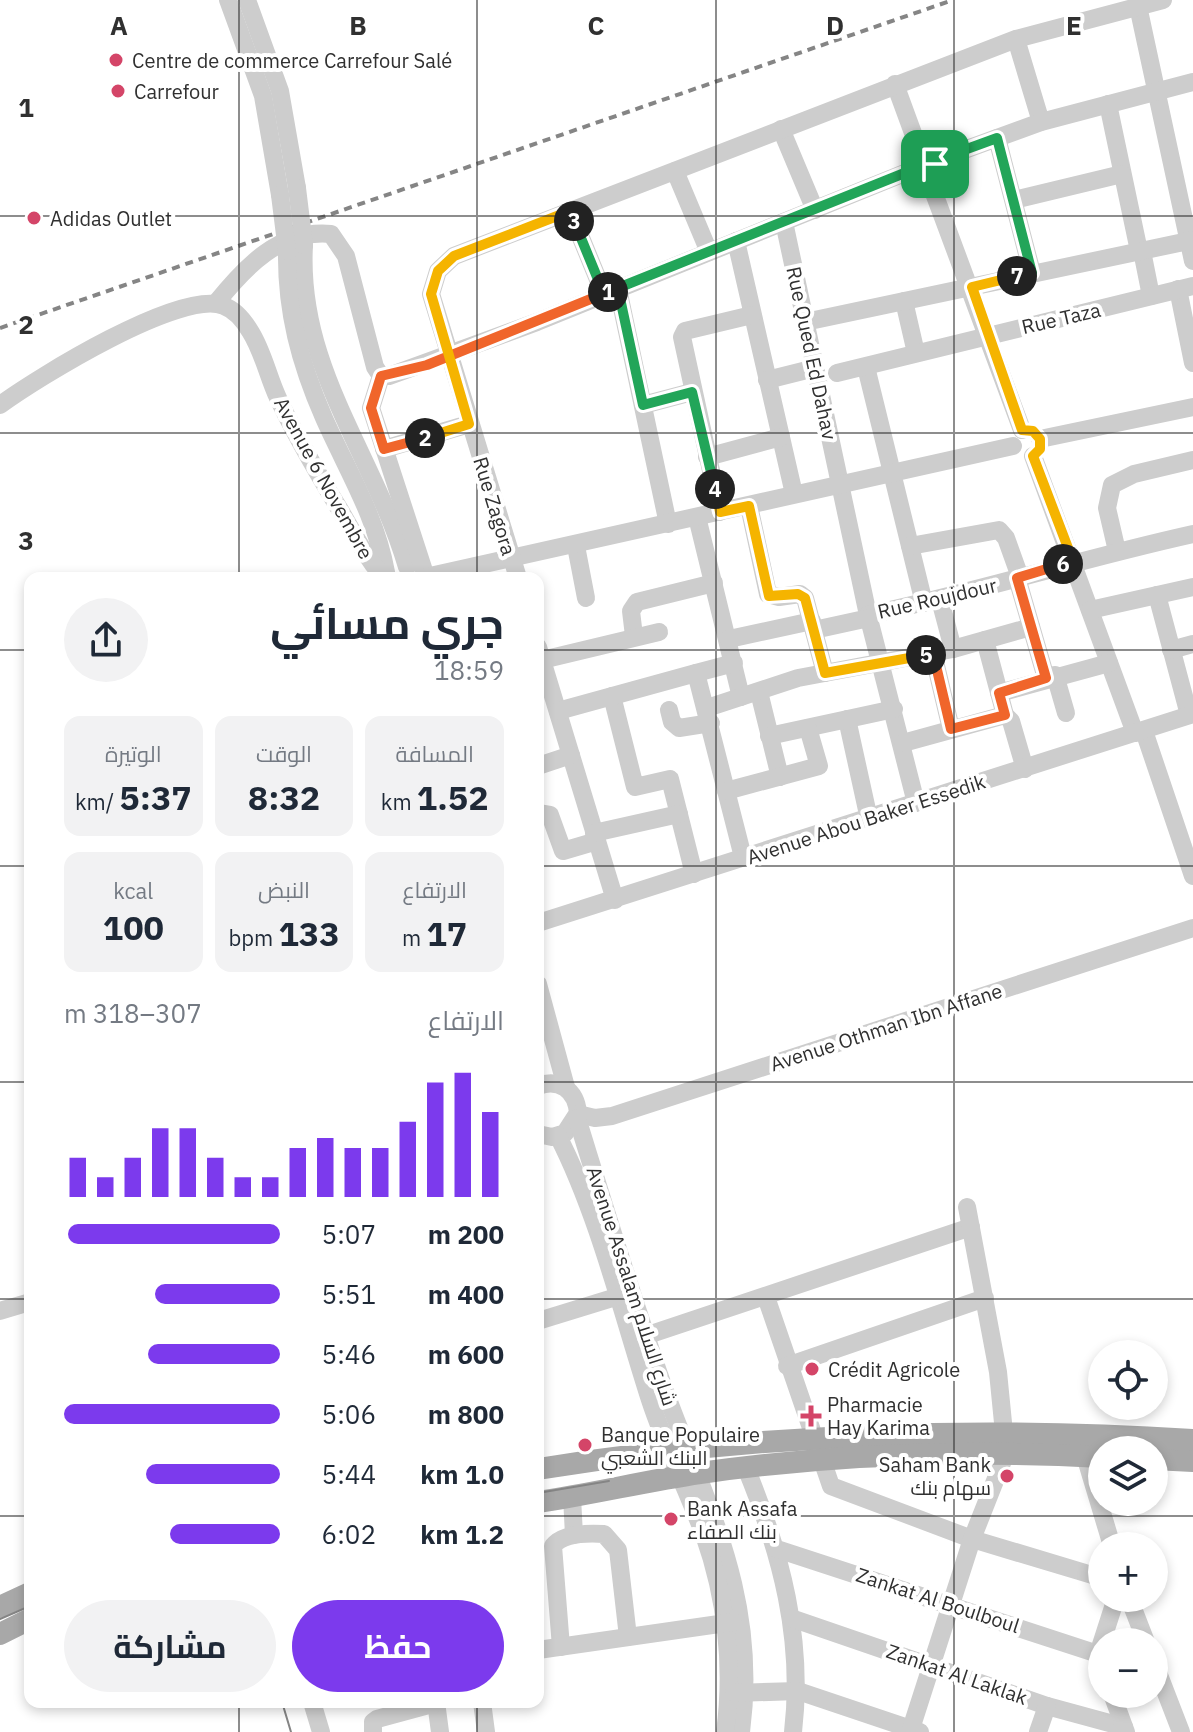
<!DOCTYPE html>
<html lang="ar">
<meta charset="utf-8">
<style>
body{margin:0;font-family:"IBM Plex Sans",Cairo,sans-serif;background:#f2f2f3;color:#1f2937;direction:rtl;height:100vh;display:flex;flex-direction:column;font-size:30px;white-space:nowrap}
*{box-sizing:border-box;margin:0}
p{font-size:26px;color:#747a83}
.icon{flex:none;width:44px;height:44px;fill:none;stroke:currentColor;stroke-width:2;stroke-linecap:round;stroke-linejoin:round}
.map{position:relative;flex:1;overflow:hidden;direction:ltr}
.details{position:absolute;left:24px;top:572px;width:520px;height:1136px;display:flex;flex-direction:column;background:#fff;border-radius:16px;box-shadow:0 4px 12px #0003;direction:rtl}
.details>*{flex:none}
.controls{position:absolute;left:1088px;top:1340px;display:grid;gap:16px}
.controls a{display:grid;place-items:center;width:80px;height:80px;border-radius:50%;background:#fff;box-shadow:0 4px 12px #0003;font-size:40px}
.pin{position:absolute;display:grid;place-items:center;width:68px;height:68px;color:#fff;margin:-34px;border-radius:16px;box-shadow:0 4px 12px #0006}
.km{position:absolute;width:40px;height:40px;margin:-20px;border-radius:50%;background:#222;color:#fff;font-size:22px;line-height:40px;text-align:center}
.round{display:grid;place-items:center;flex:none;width:84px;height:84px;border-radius:42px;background:#f2f2f3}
.headline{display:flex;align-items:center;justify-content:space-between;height:136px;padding:0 40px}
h1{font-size:44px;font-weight:700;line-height:60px}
.metrics{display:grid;grid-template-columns:repeat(3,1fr);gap:12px;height:136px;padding:8px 40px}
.metrics div{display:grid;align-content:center;border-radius:16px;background:#f2f2f3;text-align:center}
.metrics b{font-size:34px;font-weight:700}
.metrics small{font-size:22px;font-weight:400}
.metrics p{font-size:22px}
.chart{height:224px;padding:16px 40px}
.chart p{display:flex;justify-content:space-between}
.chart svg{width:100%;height:144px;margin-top:8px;stroke:#7c3aed;stroke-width:6}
.button{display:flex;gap:16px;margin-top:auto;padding:16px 40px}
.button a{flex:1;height:92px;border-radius:48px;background:#7c3aed;color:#fff;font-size:32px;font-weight:700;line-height:92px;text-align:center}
.button a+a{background:#f2f2f3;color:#1f2937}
ul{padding:0 40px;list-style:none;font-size:26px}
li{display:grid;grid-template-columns:128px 96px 1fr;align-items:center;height:60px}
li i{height:20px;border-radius:10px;background:#7c3aed}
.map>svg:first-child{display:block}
</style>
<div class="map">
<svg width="1193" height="1732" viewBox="0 0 1193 1732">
<rect width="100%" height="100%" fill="#fff"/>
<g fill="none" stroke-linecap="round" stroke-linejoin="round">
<g stroke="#cdcdcd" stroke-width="18">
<polyline points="228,0 263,96 280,195"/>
<polyline points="247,0 280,91 297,188"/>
<polyline points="1138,6 1193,261"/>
<polyline points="1016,39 1041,122"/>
<polyline points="895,84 921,155"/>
<polyline points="1108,104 1139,251"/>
<polyline points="781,129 815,210"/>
<polyline points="997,138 1032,273"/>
<polyline points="934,161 1041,122 1193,82"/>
<polyline points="675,171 709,252"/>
<polyline points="928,177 1022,430"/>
<polyline points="1014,200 1122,174"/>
<polyline points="570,211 604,294"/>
<polyline points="784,222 868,615 916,803"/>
<polyline points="736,241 794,494"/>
<path d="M304 245C297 368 374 454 407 567"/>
<path d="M287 251C286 311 300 363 324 418 347 470 376 516 386 572"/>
<polyline points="1142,251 1151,296"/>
<polyline points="618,289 668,524"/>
<polyline points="1178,289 1193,363"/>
<polyline points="904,301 916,353"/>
<path d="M216 303C245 267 280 229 331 234L346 256 375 367 381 376H389L537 322 912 170"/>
<polyline points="805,322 1193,240"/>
<polyline points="866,367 924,603"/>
<polyline points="837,373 1193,286"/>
<polyline points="381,376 371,408 426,577"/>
<polyline points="767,380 815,368"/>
<path d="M0 405C37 378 182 288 224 306 235 310 244 321 250 331 263 351 268 377 278 398 296 437 318 474 340 510 354 534 365 556 383 577"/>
<polyline points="643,405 692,392"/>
<polyline points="1040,439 1193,407"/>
<polyline points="384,449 469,424"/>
<polyline points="1033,456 1135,733"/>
<polyline points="707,457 781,437"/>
<polyline points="749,506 768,594 779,597 800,594 805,598 825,673"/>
<polyline points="720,512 682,337 685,331 752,315"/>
<polyline points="697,517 741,697"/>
<polyline points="576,546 586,598"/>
<polyline points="910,546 999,530 1006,538 1020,577"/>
<polyline points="1117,551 1107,508 1112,485 1134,474 1193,460"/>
<polyline points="421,578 1013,446"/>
<polyline points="518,578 431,294 438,271 454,256 1016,39 1163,0"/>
<polyline points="1017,578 1046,678"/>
<polyline points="1157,595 1189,715"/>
<polyline points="940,600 953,649"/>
<polyline points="1090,610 1193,587"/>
<path d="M868 615C977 592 1084 558 1193 534"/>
<polyline points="814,630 869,618"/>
<polyline points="634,636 631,611 637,602 714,583"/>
<polyline points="729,639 812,621"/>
<polyline points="985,640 1005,715 1011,721 1025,769"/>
<polyline points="538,647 615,900"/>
<polyline points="1171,650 1193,644"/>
<polyline points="933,653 951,729"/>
<polyline points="542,660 659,632"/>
<polyline points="696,673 734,663"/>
<polyline points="1055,675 1066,713"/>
<polyline points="759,692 780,777"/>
<polyline points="999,693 1109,663"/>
<polyline points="612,696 635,787 670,779 694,874"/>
<polyline points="707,708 798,678 953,649 1031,627"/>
<polyline points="669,710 672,722 679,728 711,723"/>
<polyline points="558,711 696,673 743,857"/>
<polyline points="847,719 869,819"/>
<polyline points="1144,731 1193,876"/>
<polyline points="769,736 894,709"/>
<polyline points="903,743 1005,715"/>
<polyline points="538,766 571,755"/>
<polyline points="726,791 819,766 808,728"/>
<polyline points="538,813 550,815 563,851 597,841"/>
<polyline points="594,833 679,814"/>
<polyline points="538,923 1193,714"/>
<polyline points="538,984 566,1087"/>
<path d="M538 1086C559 1078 576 1090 578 1113L565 1133 552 1137 538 1134"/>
<polyline points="578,1114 595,1118 612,1116 1193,928"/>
<path d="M577 1118C604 1205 631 1294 661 1380 705 1503 759 1595 741 1732"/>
<path d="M558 1136C598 1214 623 1316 650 1400 665 1446 687 1489 704 1535 726 1597 734 1666 725 1732"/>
<polyline points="766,1297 831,1486 972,1539 1102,1578"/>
<polyline points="0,1311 30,1302"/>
<polyline points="538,1321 616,1297"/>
<polyline points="636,1339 971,1227"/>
<polyline points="787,1366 985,1298"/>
<polyline points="1085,1456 1112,1546"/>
<path d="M746 1468C781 1553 804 1639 793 1732"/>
<polyline points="572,1497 574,1535"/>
<polyline points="777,1549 1098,1654"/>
<polyline points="1129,1598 1146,1642"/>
<polyline points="791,1618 1047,1706 1124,1727"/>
<path d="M561 1647 553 1546C563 1533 588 1533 604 1534L618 1550 628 1637"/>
<polyline points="538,1650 733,1622"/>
<polyline points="1154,1662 1181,1732"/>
<polyline points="1102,1667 1098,1654 1116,1598"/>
<polyline points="734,1693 798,1691 920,1732"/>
<polyline points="1112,1694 1126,1732"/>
<polyline points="312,1702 321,1732"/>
<polyline points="436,1702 440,1732"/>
<polyline points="482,1702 486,1732"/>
<polyline points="373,1732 373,1722 377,1719 436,1703"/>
<polyline points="910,1732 972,1539 1006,1453 998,1372 967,1207"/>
<polyline points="1038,1732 1047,1706"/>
</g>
<g stroke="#a8a8a8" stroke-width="22">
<polyline points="1154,1459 1193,1461"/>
<path d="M538 1469C753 1434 975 1426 1193 1440"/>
<path d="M538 1502C592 1494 646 1481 700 1473 833 1454 968 1450 1102 1457"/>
<polyline points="0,1607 30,1593"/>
<polyline points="0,1634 30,1619"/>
</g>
<g stroke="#858585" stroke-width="2">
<polyline points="538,1493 609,1481"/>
<polyline points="0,1619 30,1606"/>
<polyline points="282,1702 291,1732"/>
</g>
<polyline stroke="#858585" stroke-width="4" stroke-dasharray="8 6" stroke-linecap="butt" points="0,328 953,0"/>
<g stroke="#cdcdcd" stroke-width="18">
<polyline points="297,188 304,245"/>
<polyline points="280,195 287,251"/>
</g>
</g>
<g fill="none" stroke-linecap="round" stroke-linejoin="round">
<defs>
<polyline id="split-1" points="608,292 912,170 919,178 933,174 935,164"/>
<polyline id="split-2" points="425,438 384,449 371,408 381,376 427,365 608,292"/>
<polyline id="split-3" points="425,438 469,424 431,294 438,271 454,256 570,211 574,221"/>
<polyline id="split-4" points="574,221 604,294 618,289 643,405 692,392 715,489"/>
<polyline id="split-5" points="715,489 720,512 749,506 769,596 798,594 805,598 825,673 926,655"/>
<polyline id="split-6" points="926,655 933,653 951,729 1005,715 999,693 1046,678 1017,578 1063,564"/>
<polyline id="split-7" points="1017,276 972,287 1022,430 1033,431 1040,439 1040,449 1033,456 1073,561 1063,564"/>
<polyline id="split-8" points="935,164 934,161 997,138 1032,273 1017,276"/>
</defs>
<use href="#split-1" stroke="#fff" stroke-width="16"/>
<use href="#split-2" stroke="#fff" stroke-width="16"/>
<use href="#split-3" stroke="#fff" stroke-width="16"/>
<use href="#split-4" stroke="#fff" stroke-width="16"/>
<use href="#split-5" stroke="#fff" stroke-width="16"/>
<use href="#split-6" stroke="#fff" stroke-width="16"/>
<use href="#split-7" stroke="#fff" stroke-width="16"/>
<use href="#split-8" stroke="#fff" stroke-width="16"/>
<use href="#split-1" stroke="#22a559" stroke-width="10"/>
<use href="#split-2" stroke="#f0652b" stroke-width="10"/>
<use href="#split-3" stroke="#f5b400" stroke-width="10"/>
<use href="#split-4" stroke="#22a559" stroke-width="10"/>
<use href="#split-5" stroke="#f5b400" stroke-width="10"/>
<use href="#split-6" stroke="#f0652b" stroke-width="10"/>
<use href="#split-7" stroke="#f5b400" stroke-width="10"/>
<use href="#split-8" stroke="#22a559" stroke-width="10"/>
</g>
<path fill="none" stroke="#303030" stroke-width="2" stroke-opacity="0.55" d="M239 0V578M477 0V578M716 0V1732M954 0V1732M0 216H1193M0 433H1193M0 650H30M538 650H1193M0 866H30M538 866H1193M0 1082H30M538 1082H1193M0 1299H30M538 1299H1193M0 1516H30M538 1516H1193M239 1702V1732M477 1702V1732"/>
<g fill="#d44568" stroke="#fff" stroke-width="3">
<circle cx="116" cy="60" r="8"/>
<circle cx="118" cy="91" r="8"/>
<circle cx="34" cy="218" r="8"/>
<circle cx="812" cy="1369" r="8"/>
<path d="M807 1404h8v8h8v8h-8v8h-8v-8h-8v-8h8z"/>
<circle cx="585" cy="1445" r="8"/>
<circle cx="1007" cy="1476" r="8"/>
<circle cx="671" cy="1519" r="8"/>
</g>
<g text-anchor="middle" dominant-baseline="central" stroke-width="8" stroke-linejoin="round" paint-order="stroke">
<g font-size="20" fill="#303030" stroke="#fff" text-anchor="start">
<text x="132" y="60">Centre de commerce Carrefour Salé</text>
<text x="134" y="91">Carrefour</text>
<text x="50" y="218">Adidas Outlet</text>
<text x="828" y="1369">Crédit Agricole</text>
<text x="827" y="1404">Pharmacie<tspan x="827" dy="23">Hay Karima</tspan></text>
<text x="601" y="1434">Banque Populaire<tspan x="601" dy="23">البنك الشعبي</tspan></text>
<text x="991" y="1464" text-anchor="end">Saham Bank<tspan x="991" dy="23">سهام بنك</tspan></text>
<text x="687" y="1508">Bank Assafa<tspan x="687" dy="23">بنك الصفاء</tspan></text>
</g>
<g font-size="20" fill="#303030" stroke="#fff">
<text transform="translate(1061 318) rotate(-13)">Rue Taza</text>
<text transform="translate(812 353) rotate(78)">Rue Qued Ed Dahav</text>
<text transform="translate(324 478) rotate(61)">Avenue 6 Novembre</text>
<text transform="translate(495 506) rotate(73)">Rue Zagora</text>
<text transform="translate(937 598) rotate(-13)">Rue Roujdour</text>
<text transform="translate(866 819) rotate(-18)">Avenue Abou Baker Essedik</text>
<text transform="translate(886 1027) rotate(-18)">Avenue Othman Ibn Affane</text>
<text transform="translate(632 1286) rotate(72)">Avenue Assalam شارع السلام</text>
<text transform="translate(938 1600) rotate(18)">Zankat Al Boulboul</text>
<text transform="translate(957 1674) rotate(19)">Zankat Al Laklak</text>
</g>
</g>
<g font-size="26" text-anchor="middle" font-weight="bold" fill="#303030" stroke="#fff" stroke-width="8" stroke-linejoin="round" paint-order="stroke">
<text x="119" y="35">A</text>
<text x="358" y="35">B</text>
<text x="596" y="35">C</text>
<text x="835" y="35">D</text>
<text x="1074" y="35">E</text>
<text x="26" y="117">1</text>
<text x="26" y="334">2</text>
<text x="26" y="550">3</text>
</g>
</svg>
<div class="controls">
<a><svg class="icon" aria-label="locate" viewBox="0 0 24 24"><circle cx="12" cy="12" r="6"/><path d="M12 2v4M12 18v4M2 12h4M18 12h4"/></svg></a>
<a><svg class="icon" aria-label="layers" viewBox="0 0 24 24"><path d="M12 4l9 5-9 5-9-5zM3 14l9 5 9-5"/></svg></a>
<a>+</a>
<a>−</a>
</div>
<div class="pin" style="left:935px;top:164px;background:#1e9e55"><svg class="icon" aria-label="arrive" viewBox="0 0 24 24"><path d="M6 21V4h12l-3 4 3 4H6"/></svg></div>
<b class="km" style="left:608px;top:292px">1</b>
<b class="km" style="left:425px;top:438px">2</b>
<b class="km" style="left:574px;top:221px">3</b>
<b class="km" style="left:715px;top:489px">4</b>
<b class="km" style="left:926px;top:655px">5</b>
<b class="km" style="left:1063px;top:564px">6</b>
<b class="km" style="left:1017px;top:276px">7</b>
<section class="details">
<div class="headline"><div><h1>جري مسائي</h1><p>18:59</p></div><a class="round"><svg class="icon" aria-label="share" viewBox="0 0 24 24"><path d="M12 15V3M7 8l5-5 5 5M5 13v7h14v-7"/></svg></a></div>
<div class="metrics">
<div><p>المسافة</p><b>1.52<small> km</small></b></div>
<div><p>الوقت</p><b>8:32</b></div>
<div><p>الوتيرة</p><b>5:37<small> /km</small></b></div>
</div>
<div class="metrics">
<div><p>الارتفاع</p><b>17<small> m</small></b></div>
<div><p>النبض</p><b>133<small> bpm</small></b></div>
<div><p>kcal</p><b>100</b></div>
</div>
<div class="chart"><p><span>الارتفاع</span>307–318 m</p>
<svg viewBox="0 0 160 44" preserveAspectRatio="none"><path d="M5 44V32M15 44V38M25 44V32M35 44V23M45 44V23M55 44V32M65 44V38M75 44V38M85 44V29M95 44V26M105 44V29M115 44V29M125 44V21M135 44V9M145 44V6M155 44V18"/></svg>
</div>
<ul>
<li><b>200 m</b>5:07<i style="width:98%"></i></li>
<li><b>400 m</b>5:51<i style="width:58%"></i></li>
<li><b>600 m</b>5:46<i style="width:61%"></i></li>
<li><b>800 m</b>5:06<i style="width:100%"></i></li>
<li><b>1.0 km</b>5:44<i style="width:62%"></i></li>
<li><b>1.2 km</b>6:02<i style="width:51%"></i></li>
</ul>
<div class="button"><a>حفظ</a><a>مشاركة</a></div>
</section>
</div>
